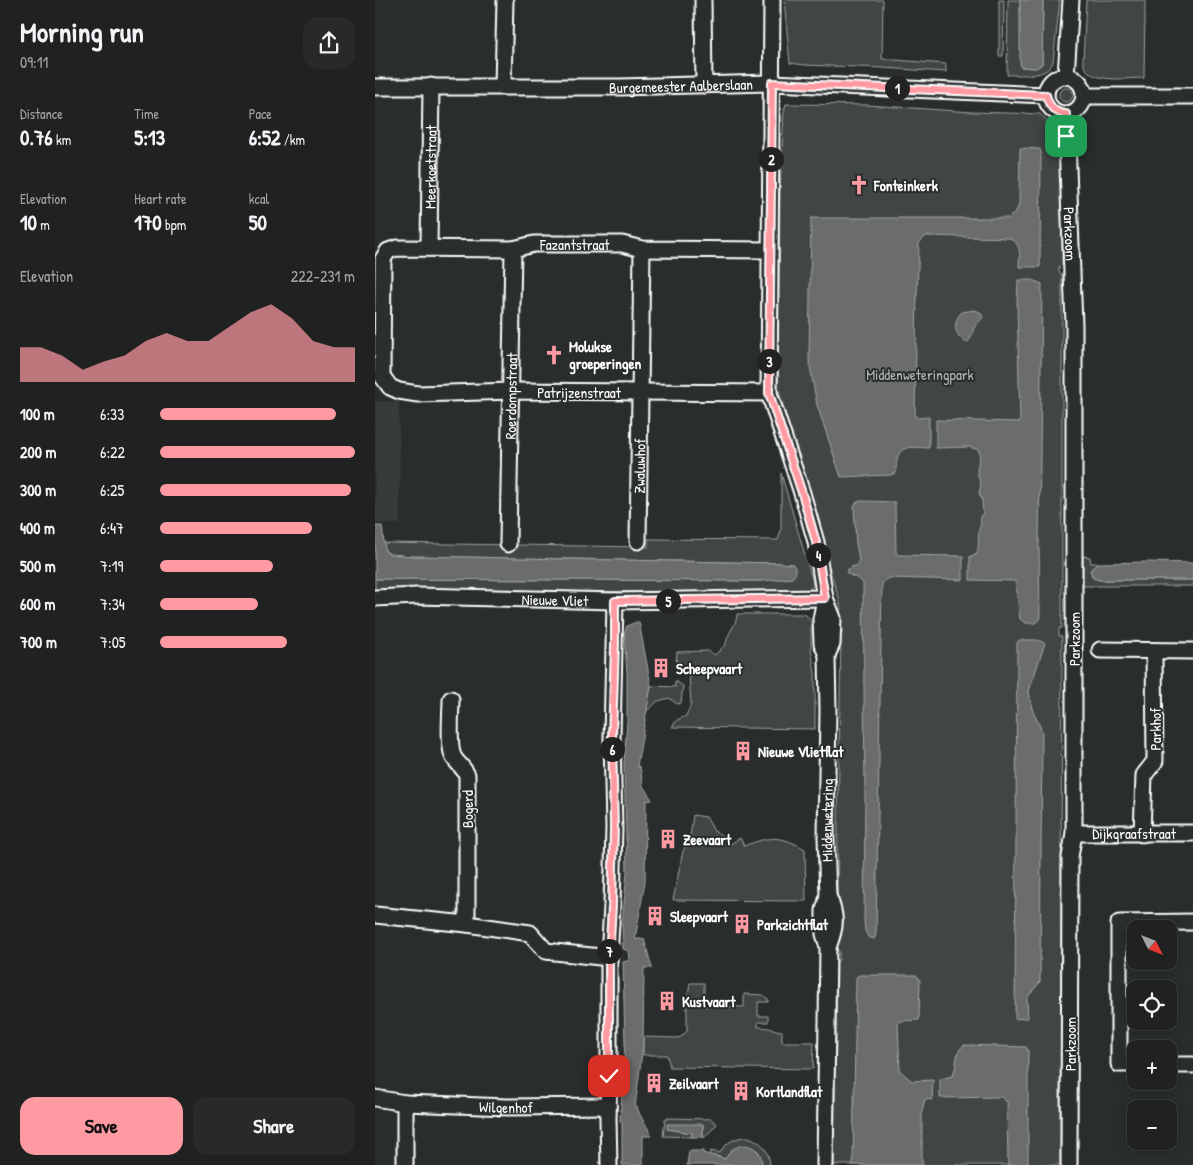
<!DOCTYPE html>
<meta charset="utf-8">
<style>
body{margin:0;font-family:"Patrick Hand",sans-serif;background:#282a2a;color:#f1f3f6;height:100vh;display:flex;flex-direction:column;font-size:19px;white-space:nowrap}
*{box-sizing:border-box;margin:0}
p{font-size:16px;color:#a2a4a5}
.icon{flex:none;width:28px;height:28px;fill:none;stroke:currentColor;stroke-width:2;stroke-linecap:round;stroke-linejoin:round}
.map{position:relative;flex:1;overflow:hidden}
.panel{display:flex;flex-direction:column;background:#202222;width:375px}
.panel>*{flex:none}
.needle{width:32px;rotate:132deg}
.buttons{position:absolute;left:752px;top:920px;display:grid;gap:10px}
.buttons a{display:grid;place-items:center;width:50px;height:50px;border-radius:10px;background:#202222;box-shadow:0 2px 12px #0003,0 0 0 1px #3d3f40;font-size:25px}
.pin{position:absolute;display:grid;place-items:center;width:42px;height:42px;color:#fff;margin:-21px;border-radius:10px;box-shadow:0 2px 8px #0006}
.km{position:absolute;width:25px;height:25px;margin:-12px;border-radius:50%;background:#222;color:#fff;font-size:14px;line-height:25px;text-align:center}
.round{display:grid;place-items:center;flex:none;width:52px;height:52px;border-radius:15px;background:#282a2a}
.head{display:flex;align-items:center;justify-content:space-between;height:85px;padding:0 20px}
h1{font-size:28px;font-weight:700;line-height:38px}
.metrics{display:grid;grid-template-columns:repeat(3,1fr);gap:8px;height:85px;padding:5px 20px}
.metrics div{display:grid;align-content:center}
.metrics b{font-size:21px;font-weight:700}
.metrics small{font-size:14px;font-weight:400}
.metrics p{font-size:14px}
.chart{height:140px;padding:10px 20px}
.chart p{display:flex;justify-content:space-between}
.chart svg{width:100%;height:90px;margin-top:5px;fill:#ff9aa2;opacity:.7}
.cta{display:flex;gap:10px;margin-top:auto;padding:10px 20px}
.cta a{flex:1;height:58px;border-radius:15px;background:#ff9aa2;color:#111;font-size:20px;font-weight:700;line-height:58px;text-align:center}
.cta a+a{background:#282a2a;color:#f1f3f6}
ul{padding:0 20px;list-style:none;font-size:16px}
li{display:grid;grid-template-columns:80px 60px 1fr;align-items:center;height:38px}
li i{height:12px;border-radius:6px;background:#ff9aa2}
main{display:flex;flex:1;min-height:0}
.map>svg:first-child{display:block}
</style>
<main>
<section class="panel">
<div class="head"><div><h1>Morning run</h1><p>09:11</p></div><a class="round"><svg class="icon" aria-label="share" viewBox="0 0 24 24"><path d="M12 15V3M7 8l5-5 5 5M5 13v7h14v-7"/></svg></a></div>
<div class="metrics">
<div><p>Distance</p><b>0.76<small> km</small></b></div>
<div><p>Time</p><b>5:13</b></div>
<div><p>Pace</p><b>6:52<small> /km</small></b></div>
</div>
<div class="metrics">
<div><p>Elevation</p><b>10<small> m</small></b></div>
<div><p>Heart rate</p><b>170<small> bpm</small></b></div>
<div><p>kcal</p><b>50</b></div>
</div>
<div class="chart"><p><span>Elevation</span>222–231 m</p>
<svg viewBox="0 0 160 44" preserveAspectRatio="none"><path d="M0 44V27L10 27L20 31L30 38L40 34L50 31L60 24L70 20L80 24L90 24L100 17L110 10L120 6L130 13L140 24L150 27L160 27V44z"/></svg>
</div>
<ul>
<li><b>100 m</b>6:33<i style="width:90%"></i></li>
<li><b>200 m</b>6:22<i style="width:100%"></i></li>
<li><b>300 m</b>6:25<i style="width:98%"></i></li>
<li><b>400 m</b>6:47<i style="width:78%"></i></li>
<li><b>500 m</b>7:19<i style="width:58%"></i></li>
<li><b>600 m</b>7:34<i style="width:50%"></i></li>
<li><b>700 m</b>7:05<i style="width:65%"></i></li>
</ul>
<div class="cta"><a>Save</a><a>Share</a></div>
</section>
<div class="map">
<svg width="818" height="1165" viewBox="0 0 818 1165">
<rect width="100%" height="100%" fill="#2a2d2e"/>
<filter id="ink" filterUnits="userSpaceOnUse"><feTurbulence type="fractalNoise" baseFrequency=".02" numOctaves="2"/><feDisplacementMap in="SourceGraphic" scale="10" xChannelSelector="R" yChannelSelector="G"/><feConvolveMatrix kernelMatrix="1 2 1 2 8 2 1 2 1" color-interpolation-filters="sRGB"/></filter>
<g filter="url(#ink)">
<polygon fill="#373a3b" points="24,401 25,524 0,523 0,402"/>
<g fill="#414445" stroke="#a0a2a2">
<polygon points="409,0 508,0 507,59 571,64 571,72 508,68 430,65 415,63"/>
<polygon points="624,0 629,0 628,56 624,56"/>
<path d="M633 0H645L646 67 661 68 667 64 668 0H685L678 62C671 79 647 74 632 75Z"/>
<path d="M711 0H770L769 78C751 78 711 85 708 61Z"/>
<circle cx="691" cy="95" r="7"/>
<polygon points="411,104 492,105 597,112 665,114 676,124 688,127 687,264 684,267 684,272 687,275 687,628 684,628 684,636 687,636 685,1165 459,1165 462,961 464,960 464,951 462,951 463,940 462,889 466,634 467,634 467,627 466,627 465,602 433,499 436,496 433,486 430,486 403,387 405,193 409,111"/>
<polygon points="406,473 437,579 438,586 434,590 427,592 0,591 0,579 386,581 405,563 35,556 15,554 10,551 8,543 273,547 273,539 403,540 406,530"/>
<polygon points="708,556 715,557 716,563 723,563 715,570 718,578 725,580 818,580 818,586 708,586"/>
<path d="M362 614H430L436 621V648L440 674V729L297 727 302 720 311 716 316 704 314 674 301 665 302 652 333 651 340 655 351 644C352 633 362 625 362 614Z"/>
<polygon points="300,681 308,686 306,703 302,704 294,698 283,701 271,712 276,686 300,687"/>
<path d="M318 815 331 817 339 831 351 838 354 845 365 838 369 846C395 836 405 835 430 849L431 901 298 900 308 851 315 838Z"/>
<path d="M315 983H329V1006L369 1007V994L388 995 393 999V1002H383V1016H393V1022H383V1027C394 1027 398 1030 407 1031V1042H439L438 1069 295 1067 292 1055H268V1037L302 1038 306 1037 312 1031V1000Z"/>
<polygon points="293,1118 336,1119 342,1124 329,1138 328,1137 328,1125 292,1129 317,1133 317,1137 288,1136 290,1120"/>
<path d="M373 1137C387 1141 394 1151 395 1165H387L384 1152C367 1140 362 1146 350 1159L342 1156H334L336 1151 345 1153C351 1142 360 1137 373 1137Z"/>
</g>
<g fill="#6a6c6d" stroke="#a6a7a7">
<polygon points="645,0 668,0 667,64 661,68 646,67 645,63"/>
<path d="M645 148 665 149 666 153 665 267H644C644 253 648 247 635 238L551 236 544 243C541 301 541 358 540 416L543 418 554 417V448C544 448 527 444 523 456 521 461 522 468 520 473L516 475 466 477 442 405 434 361 436 218H634L641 211 644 205Z"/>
<path d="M643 280H657L667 284 664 546 665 620 660 623H650L645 619 640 581 595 580V556L601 555C606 543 601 533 606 524L605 516 608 514 607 501 604 492C608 482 603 480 602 471 602 463 606 459 604 450L594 447 561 448V420L645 422 642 303Z"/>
<path d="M600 310 605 312 608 317C606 321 602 322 600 326 597 332 598 336 593 342H590C579 334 577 322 587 312Z"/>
<path d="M487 501 520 502 521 552 523 555 588 556V580L513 578 507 584 501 935 499 939 493 937 490 931 489 921 490 792 488 583C483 577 475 577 471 572L474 568 482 565 484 559 481 544 479 506 482 502Z"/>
<path d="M0 526H7L10 551 15 554 35 556 405 563 418 564C422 570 422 573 417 578L386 581 0 579Z"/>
<polygon points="772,562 818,563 818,580 725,580 718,578 715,570 723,563"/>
<path d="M261 622H264L276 686 262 766 265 767 268 786 277 800 271 801 270 882 260 939H269L277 968H269L268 1045 260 1107H262C266 1120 273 1125 276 1136H268V1165H247V1123L245 1121 250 1044 248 962 253 961 255 956 252 950 248 949 247 923 252 873 249 762 252 722V672L249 635 252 626Z"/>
<polygon points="644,640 662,640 670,643 654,691 657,709 667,731 665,982 652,998 653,1018 640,1019 642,643"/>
<polygon points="484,975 541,975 545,979 544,1020 525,1021 523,1023 525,1071 537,1081 558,1080 557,1100 550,1099 547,1111 547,1165 478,1165 481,977"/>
<path d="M589 1045 651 1047 653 1050V1165H633L632 1102 626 1097 565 1098V1079L577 1076C584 1065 578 1053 589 1045Z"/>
<polygon points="292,1124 328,1124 328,1137 317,1137 317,1133 292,1129"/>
<path d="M366 1145C380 1145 387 1152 387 1165H312L314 1151H328V1153C335 1155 342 1157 350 1159L356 1150Z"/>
</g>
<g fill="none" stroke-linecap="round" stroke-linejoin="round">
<defs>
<g id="minor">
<polyline points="328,0 329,85"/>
<polyline points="397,0 394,393 427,493 441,542 450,598 458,618 457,644 452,655"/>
<polyline points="691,76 696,0"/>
<circle cx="690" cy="95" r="19"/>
<polyline points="128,86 130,0"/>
<path id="s1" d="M0 87H245L397 83 671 95"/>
<polyline points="709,96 818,96"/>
<path id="s2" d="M691 114 699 325V833L695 857 694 1165"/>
<path id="s3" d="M54 248 56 86"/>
<path id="s4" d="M394 393 137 391 43 394 24 391 15 387 7 376 8 259 13 251 22 248 138 249 159 244H247L267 249 394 250"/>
<path id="s5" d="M263 541 267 249"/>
<path id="s6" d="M133 544 138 249"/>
<path id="s7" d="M0 598 42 596 240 601 450 598"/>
<polyline points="725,650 818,651"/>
<path d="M76 699C76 713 73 743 78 756 80 761 89 768 92 775V924"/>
<path id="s8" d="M699 833H818"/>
<polyline points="767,834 769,775 780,761 779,651"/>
<polyline points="0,915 92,924 155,933 171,951 234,958"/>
<path d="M453 947C461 927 462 916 453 896"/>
<polyline points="761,1064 744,1064 744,923 818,922"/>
<polyline points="794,1065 818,1065"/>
<polyline points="0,1098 30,1103 30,1165"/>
<path id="s9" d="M30 1103 132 1107 233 1106"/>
<polyline points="234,1165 233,1119 234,1076 234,958 237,906 239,828 237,737 240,601"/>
<path id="s10" d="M450 1165 453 947 449 934V910L453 896 451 838 453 711 452 655 447 643 446 619 450 599"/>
</g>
</defs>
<use href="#minor" stroke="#fff" stroke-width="19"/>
<use href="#minor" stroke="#2a2d2e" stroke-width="15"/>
</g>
</g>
<g fill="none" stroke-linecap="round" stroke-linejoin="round" filter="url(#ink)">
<defs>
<path id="route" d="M234 1076V958L237 906 239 828 237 737 240 645V601L450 598 441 542 427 493 394 393 397 83 671 95C674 106 679 113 691 114V136"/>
</defs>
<use href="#route" stroke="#fff" stroke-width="10"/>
<use href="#route" stroke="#ff9aa2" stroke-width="6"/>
</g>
<defs>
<symbol id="church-bare" viewBox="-9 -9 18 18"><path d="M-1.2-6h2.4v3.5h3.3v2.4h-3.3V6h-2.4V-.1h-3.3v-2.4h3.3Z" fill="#ff9aa2" stroke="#2a2d2e" stroke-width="2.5" paint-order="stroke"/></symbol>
<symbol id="building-bare" viewBox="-9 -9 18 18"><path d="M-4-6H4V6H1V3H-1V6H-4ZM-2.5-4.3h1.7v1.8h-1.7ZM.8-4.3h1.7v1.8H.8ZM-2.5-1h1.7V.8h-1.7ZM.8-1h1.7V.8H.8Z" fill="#ff9aa2" stroke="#2a2d2e" stroke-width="2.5" paint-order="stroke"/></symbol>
</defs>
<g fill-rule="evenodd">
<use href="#church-bare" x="470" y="171" width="28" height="28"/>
<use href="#church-bare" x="165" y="341" width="28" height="28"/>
<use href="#building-bare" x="272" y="654" width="28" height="28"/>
<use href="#building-bare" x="354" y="737" width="28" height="28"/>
<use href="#building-bare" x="279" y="825" width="28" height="28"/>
<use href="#building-bare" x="266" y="902" width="28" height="28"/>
<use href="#building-bare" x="353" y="910" width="28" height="28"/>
<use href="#building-bare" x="278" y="987" width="28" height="28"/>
<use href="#building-bare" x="265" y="1069" width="28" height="28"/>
<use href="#building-bare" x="352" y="1077" width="28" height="28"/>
</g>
<g text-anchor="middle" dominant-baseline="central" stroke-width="4" stroke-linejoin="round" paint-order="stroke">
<g font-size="15" fill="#fff" stroke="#2a2d2e">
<text stroke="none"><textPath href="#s1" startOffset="306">Burgemeester Aalberslaan</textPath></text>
<text stroke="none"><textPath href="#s3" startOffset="81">Meerkoetstraat</textPath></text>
<text stroke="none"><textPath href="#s2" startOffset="120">Parkzoom</textPath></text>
<text stroke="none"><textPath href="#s4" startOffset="708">Fazantstraat</textPath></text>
<text x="204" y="392">Patrijzenstraat</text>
<text stroke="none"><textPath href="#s6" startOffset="148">Roerdompstraat</textPath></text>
<text stroke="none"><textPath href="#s5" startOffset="75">Zwaluwhof</textPath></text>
<text stroke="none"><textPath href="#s7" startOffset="180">Nieuwe Vliet</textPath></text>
<text transform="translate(699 639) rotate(-90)">Parkzoom</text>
<text transform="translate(780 729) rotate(-90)">Parkhof</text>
<text transform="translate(92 809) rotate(-90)">Bogerd</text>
<text stroke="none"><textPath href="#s10" startOffset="346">Middenwetering</textPath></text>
<text stroke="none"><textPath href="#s8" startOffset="60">Dijkgraafstraat</textPath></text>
<text transform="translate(695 1044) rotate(-90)">Parkzoom</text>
<text stroke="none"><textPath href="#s9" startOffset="101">Wilgenhof</textPath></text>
</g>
<g font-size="15" font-weight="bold" fill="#fff" stroke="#2a2d2e" text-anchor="start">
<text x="499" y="185">Fonteinkerk</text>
<text x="194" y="346">Molukse<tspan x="194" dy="17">groeperingen</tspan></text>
<text x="301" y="668">Scheepvaart</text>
<text x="383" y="751">Nieuwe Vlietflat</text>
<text x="308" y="839">Zeevaart</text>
<text x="295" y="916">Sleepvaart</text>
<text x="382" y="924">Parkzichtflat</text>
<text x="307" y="1001">Kustvaart</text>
<text x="294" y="1083">Zeilvaart</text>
<text x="381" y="1091">Kortlandflat</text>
</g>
<g font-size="15" fill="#b3b4b5" stroke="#2a2d2e">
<text x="545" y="374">Middenweteringpark</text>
</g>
</g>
</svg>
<div class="buttons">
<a><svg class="needle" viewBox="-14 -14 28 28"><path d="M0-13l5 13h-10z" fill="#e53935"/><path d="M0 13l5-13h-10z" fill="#a2a4a5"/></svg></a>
<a><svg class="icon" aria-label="locate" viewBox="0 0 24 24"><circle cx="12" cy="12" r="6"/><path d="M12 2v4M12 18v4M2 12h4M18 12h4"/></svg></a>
<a>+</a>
<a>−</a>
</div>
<div class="pin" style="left:691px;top:136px;background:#1e9e55"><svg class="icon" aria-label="arrive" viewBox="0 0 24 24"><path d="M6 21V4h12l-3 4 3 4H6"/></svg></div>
<div class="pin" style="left:234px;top:1076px;background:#d93025"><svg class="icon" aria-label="check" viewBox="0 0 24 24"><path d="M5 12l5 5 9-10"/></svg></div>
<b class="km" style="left:522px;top:88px">1</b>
<b class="km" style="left:396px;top:159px">2</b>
<b class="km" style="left:394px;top:361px">3</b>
<b class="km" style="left:443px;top:555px">4</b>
<b class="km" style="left:293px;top:601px">5</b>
<b class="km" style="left:237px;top:749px">6</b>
<b class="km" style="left:234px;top:951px">7</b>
</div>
</main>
